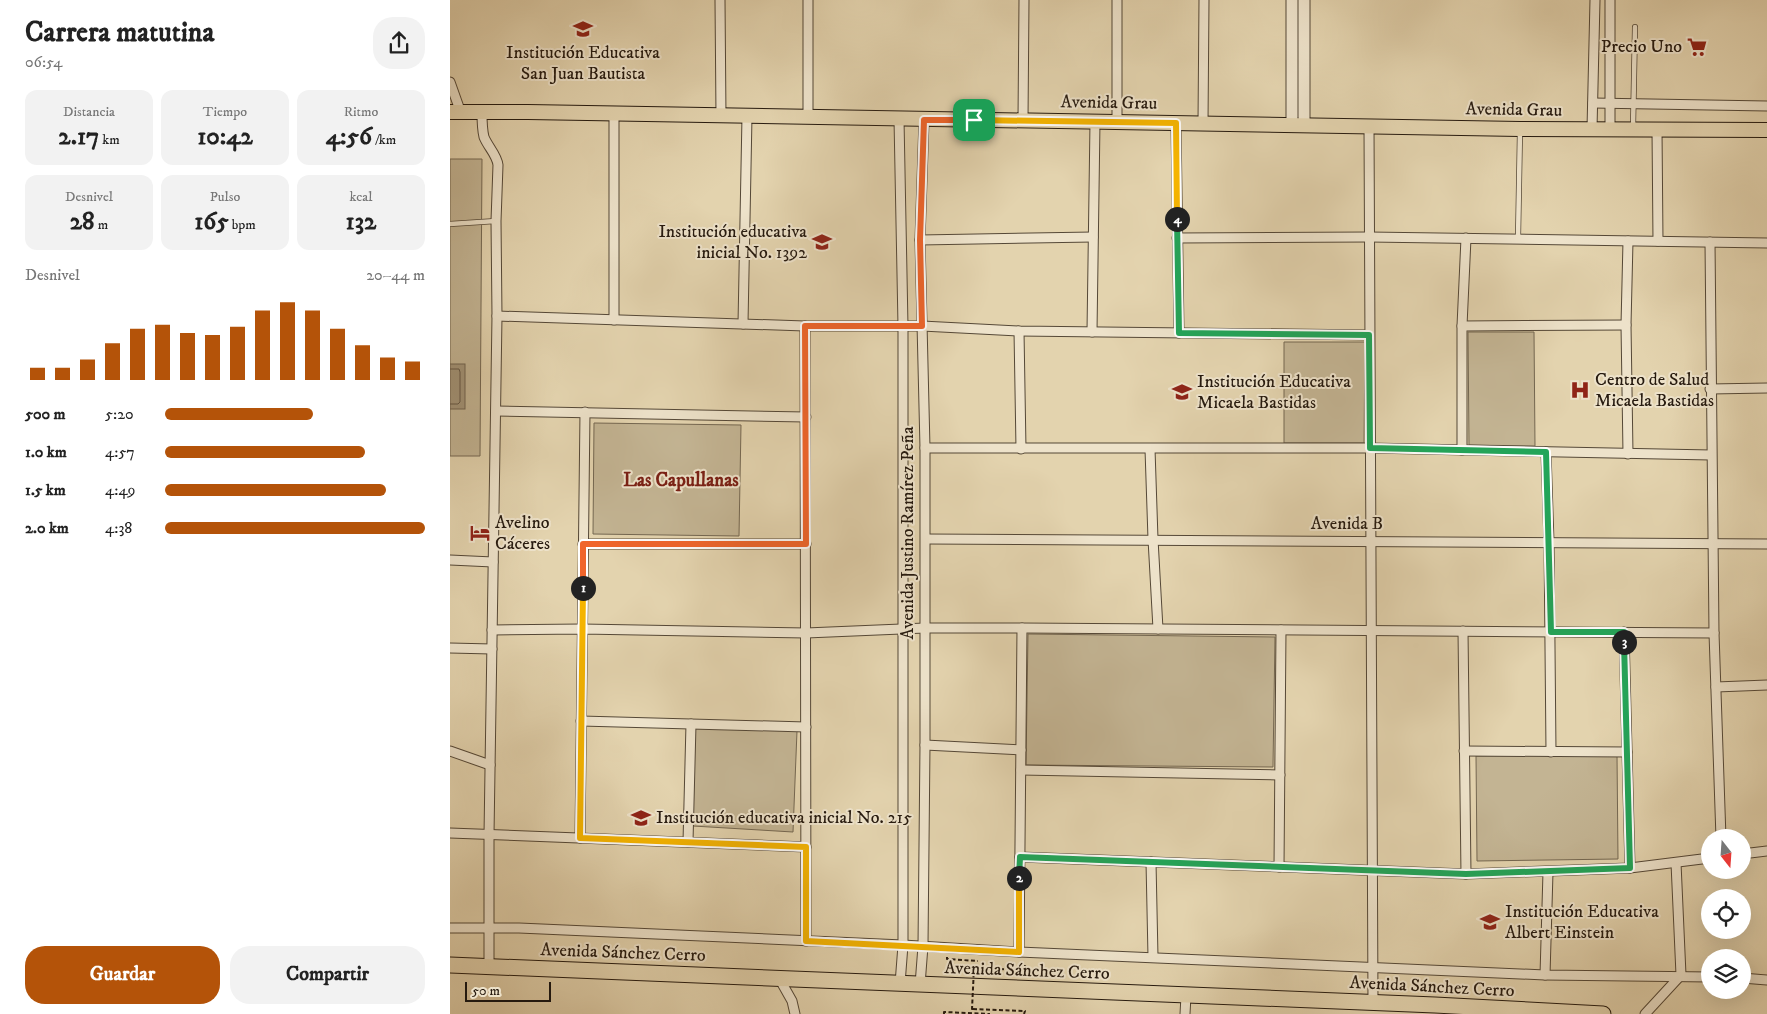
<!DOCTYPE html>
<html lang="es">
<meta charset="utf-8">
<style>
body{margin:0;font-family:"IM FELL DW Pica",serif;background:#f2f2f2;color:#222;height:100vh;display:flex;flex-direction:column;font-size:19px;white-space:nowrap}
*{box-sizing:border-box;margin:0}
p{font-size:16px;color:#767676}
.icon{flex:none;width:28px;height:28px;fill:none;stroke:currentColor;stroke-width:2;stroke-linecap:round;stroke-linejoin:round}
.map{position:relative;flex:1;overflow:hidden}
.drawer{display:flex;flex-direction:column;background:#fff;width:450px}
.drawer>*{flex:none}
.needle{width:32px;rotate:163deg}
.fabs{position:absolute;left:1251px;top:829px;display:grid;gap:10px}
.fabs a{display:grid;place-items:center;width:50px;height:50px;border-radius:50%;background:#fff;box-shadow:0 5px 20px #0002;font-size:25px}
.scale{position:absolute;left:15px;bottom:12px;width:86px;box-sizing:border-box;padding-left:5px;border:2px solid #261a0f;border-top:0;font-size:14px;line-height:18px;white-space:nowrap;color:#261a0f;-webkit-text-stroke:4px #ede2ca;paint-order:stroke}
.pin{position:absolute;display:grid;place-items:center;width:42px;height:42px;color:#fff;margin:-21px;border-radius:10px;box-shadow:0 2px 8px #0006}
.km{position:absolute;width:25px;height:25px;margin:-12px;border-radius:50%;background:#222;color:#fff;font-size:14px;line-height:25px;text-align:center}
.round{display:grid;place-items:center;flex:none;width:52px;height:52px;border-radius:20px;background:#f2f2f2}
.head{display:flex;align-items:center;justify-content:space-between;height:85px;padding:0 25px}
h1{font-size:28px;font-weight:700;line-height:38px}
.figures{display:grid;grid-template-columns:repeat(3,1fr);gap:8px;height:85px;padding:5px 25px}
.figures div{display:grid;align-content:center;border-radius:12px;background:#f2f2f2;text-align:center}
.figures b{font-size:25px;font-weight:700}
.figures small{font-size:14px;font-weight:400}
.figures p{font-size:14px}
.chart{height:140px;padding:10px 25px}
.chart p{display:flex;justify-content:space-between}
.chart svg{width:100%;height:90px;margin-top:5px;stroke:#b45309;stroke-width:6}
.primary-button{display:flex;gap:10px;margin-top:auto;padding:10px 25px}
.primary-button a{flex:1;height:58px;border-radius:20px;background:#b45309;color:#fff;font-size:20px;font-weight:700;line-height:58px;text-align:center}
.primary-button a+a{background:#f2f2f2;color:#222}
ul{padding:0 25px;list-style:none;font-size:16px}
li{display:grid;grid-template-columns:80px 60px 1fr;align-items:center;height:38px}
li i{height:12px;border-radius:6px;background:#b45309}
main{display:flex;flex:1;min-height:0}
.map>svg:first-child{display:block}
</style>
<main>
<section class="drawer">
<div class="head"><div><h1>Carrera matutina</h1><p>06:54</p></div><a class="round"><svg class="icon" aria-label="share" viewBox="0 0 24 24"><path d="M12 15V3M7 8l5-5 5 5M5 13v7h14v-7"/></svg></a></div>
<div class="figures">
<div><p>Distancia</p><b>2.17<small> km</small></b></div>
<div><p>Tiempo</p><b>10:42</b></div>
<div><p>Ritmo</p><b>4:56<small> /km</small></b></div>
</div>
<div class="figures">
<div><p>Desnivel</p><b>28<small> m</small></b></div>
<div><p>Pulso</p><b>165<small> bpm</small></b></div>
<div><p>kcal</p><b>132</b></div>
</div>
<div class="chart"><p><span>Desnivel</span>20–44 m</p>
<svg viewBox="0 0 160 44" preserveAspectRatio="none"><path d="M5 44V38M15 44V38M25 44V34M35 44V26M45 44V19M55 44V17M65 44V21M75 44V22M85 44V18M95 44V10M105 44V6M115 44V10M125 44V19M135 44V27M145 44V33M155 44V35"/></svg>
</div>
<ul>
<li><b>500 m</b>5:20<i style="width:57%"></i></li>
<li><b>1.0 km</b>4:57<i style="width:77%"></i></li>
<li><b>1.5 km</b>4:49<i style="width:85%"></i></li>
<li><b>2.0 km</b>4:38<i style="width:100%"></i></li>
</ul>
<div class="primary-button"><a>Guardar</a><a>Compartir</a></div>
</section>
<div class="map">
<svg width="1317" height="1014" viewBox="0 0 1317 1014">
<rect width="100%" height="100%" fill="#e3d3ae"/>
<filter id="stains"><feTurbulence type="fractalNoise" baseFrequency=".004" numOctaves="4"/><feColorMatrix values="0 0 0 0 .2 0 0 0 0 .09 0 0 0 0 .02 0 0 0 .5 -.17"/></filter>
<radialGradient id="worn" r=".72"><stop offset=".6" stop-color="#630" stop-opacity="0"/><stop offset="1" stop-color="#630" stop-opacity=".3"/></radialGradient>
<g fill="#c3b493" stroke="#746751">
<polygon points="0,159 32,159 30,456 0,456"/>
<polygon points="1018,332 1084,332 1085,446 1019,445"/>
<polygon points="834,342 915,342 914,443 834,443"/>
<polygon points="144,423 291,425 289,536 143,534"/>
<polygon points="578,634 825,637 823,767 576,765"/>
<polygon points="244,727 347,731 343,832 243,826"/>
<polygon points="1167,754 1168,859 1027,861 1026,756"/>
</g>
<rect fill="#a39478" stroke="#71634e" x="0" y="364" width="15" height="45"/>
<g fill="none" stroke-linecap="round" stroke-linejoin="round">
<polyline stroke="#645744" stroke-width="1" points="0,369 9,369 10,372 10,402 8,404 0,404"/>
<defs>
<g id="service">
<polyline points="1183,128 1185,27"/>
<polyline points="0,224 46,221"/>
<polyline points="1068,239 1070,130"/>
</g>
<g id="minor">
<polyline points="270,0 271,116"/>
<polyline points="358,0 358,117"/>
<polyline points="0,82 11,113"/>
<polyline points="1143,103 1317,106"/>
<path d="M32 112C32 120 32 129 34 137 38 147 47 155 48 165L46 221 47 316 39 835V966"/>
<polyline points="449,119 453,326 453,945 450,984"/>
<polyline points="573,120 574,0"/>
<polyline points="667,122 667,0"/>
<polyline points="726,123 729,333"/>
<polyline points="753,123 754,0"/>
<polyline points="919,126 923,1003"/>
<polyline points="1142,129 1145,0"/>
<polyline points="1160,130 1160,0"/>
<polyline points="1207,130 1208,241"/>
<polyline points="727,238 919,237 1317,243"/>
<polyline points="470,240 643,237"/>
<polyline points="1178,241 1176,325 1178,454"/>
<polyline points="1260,242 1264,633 1271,838"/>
<polyline points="47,316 355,326 472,326 569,331 919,335"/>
<polyline points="164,320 164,114"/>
<polyline points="293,324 297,116"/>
<polyline points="355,326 356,941"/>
<polyline points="1012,326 1176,325"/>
<polyline points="569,331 571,449"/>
<polyline points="642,332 645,122"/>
<polyline points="1260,389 1317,388"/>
<polyline points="46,411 356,417"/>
<polyline points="475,448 920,448 1261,455"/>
<polyline points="700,449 703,539 708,629"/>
<polyline points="1012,450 1012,326 1016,238"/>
<polyline points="1096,452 1099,542 1101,752"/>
<polyline points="476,539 1317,544"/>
<polyline points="133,544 356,544"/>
<polyline points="0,560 43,562"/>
<polyline points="42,630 132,629 356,633 475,628 572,628 1264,633"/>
<polyline points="1013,631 1016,874"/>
<polyline points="1174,632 1180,868"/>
<polyline points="0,648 42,649"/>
<polyline points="1266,687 1317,685"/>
<polyline points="131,721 356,727"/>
<polyline points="475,745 571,750"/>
<polyline points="0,751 40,765"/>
<polyline points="1014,751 1177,752"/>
<polyline points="571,770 830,775"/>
<polyline points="0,833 356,847"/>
<polyline points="130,838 135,412"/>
<polyline points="238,842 241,724"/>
<polyline points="1292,854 1317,851"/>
<polyline points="570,857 1016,874 1180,868 1260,858"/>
<polyline points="701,862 703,957"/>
<polyline points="829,867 831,630"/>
<polyline points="0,928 69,928 453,945 569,952 1095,975 1260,977"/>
<polyline points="569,952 572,628"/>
<polyline points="1095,975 1098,872"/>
<polyline points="329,978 342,1001 345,1014"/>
<polyline points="1292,978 1317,980"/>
<polyline points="470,985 473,946 475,745 475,448 470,240 474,120"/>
<polyline points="735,1014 736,996"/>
<polyline points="1195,1014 1231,975 1226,863"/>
</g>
<g id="tertiary">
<polyline points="842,0 842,125"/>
<polyline points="854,125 854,0"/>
</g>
<polyline id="primary" points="0,112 78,112 1070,129 1317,130"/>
<polyline id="trunk" points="0,965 985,1005 1153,1014"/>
</defs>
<use href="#service" stroke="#554837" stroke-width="6"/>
<use href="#minor" stroke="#554837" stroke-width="11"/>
<use href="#tertiary" stroke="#554837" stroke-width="13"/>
<use href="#primary" stroke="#261a0f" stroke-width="16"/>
<use href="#trunk" stroke="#261a0f" stroke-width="17"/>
<g stroke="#261a0f" stroke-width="2" stroke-dasharray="4 2.5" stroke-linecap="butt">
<polyline points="497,957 497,959 528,961"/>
<polyline points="524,968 575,970 575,963"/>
<polyline points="523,1009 575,1011 574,1014"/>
<polyline points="494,1014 494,1012 540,1014"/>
</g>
<use href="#service" stroke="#ede2ca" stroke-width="4.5"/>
<use href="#minor" stroke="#ede2ca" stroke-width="9"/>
<use href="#tertiary" stroke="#ede2ca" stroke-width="11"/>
<use href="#primary" stroke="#e3d3ae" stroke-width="14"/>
<use href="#trunk" stroke="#e3d3ae" stroke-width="15"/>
<polyline stroke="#261a0f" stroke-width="2" stroke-dasharray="4 2.5" stroke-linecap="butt" points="523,1009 522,1009 524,968"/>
</g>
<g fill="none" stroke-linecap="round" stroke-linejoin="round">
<defs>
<polyline id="split-1" points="133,588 133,544 356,544 355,326 472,326 470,240 474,120 524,120"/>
<polyline id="split-2" points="133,588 130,838 356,847 356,941 569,952 569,878"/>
<polyline id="split-3" points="569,878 570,857 1016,874 1180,868 1174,642"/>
<polyline id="split-4" points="727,219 729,333 919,335 920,448 1096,452 1101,632 1174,632 1174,642"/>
<polyline id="split-5" points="524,120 726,123 727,219"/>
</defs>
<use href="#split-1" stroke="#fff" stroke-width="10"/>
<use href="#split-2" stroke="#fff" stroke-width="10"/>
<use href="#split-3" stroke="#fff" stroke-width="10"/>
<use href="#split-4" stroke="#fff" stroke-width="10"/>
<use href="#split-5" stroke="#fff" stroke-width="10"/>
<use href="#split-1" stroke="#f0652b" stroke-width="6"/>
<use href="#split-2" stroke="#f5b400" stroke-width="6"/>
<use href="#split-3" stroke="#22a559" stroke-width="6"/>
<use href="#split-4" stroke="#22a559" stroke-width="6"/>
<use href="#split-5" stroke="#f5b400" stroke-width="6"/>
</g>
<defs>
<symbol id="school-bare" viewBox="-9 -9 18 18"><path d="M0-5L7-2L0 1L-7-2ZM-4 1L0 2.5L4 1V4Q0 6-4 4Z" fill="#8f2418" stroke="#ede2ca" stroke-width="2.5" paint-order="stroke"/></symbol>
<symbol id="supermarket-bare" viewBox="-9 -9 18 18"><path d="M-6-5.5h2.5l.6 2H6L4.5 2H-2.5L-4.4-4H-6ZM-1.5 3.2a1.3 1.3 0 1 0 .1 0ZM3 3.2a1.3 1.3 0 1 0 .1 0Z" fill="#8f2418" stroke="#ede2ca" stroke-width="2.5" paint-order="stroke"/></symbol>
<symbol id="hospital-bare" viewBox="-9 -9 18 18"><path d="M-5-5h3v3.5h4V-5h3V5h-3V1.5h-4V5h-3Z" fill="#8f2418" stroke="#ede2ca" stroke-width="2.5" paint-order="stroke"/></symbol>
<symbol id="hotel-bare" viewBox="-9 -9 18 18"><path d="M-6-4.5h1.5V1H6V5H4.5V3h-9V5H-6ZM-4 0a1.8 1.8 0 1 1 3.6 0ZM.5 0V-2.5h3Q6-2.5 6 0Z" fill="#8f2418" stroke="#ede2ca" stroke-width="2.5" paint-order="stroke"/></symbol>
</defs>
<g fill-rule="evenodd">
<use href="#school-bare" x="119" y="15" width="28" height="28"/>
<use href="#supermarket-bare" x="1233" y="33" width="28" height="28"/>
<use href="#school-bare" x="358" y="228" width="28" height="28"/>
<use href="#hospital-bare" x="1116" y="376" width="28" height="28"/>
<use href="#school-bare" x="718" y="378" width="28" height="28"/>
<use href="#hotel-bare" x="16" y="519" width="28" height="28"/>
<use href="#school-bare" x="177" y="804" width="28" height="28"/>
<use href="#school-bare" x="1026" y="908" width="28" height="28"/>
</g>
<g text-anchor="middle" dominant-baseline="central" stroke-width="4" stroke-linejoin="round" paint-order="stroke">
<g font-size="18" fill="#261a0f" stroke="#ede2ca" text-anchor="start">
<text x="1232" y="47" text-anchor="end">Precio Uno</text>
<text x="133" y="53" text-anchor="middle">Institución Educativa<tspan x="133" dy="21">San Juan Bautista</tspan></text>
<text x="357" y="232" text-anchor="end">Institución educativa<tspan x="357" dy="21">inicial No. 1392</tspan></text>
<text x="1145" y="380">Centro de Salud<tspan x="1145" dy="21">Micaela Bastidas</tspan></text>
<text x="747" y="382">Institución Educativa<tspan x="747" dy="21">Micaela Bastidas</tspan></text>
<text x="45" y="523">Avelino<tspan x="45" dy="21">Cáceres</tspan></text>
<text x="206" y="818">Institución educativa inicial No. 215</text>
<text x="1055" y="912">Institución Educativa<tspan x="1055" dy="21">Albert Einstein</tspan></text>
</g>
<g font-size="18" fill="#261a0f" stroke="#ede2ca">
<text transform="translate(659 103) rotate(1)">Avenida Grau</text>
<text transform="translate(1064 110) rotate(1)">Avenida Grau</text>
<text x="897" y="524">Avenida B</text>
<text transform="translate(458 533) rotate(-90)">Avenida Justino Ramírez Peña</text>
<text transform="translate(173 953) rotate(2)">Avenida Sánchez Cerro</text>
<text transform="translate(577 971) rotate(2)">Avenida Sánchez Cerro</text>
<text transform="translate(982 987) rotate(3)">Avenida Sánchez Cerro</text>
</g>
<g font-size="19" font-weight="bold" fill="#7a1f14" stroke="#ede2ca">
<text x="231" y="480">Las Capullanas</text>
</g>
</g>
<rect width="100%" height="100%" filter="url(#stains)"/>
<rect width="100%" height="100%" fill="url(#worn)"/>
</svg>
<div class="fabs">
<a><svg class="needle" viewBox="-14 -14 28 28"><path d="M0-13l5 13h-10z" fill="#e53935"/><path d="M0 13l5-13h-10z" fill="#767676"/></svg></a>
<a><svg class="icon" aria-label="locate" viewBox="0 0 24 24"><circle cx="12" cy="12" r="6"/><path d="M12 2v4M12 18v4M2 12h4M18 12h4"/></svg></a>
<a><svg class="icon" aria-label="layers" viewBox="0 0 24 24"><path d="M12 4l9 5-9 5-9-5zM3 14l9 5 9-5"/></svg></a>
</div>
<div class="scale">50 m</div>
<div class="pin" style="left:524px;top:120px;background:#1e9e55"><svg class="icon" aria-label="arrive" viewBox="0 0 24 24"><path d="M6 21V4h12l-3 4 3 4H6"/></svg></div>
<b class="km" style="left:133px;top:588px">1</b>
<b class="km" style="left:569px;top:878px">2</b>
<b class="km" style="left:1174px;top:642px">3</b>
<b class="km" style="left:727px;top:219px">4</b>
</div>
</main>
